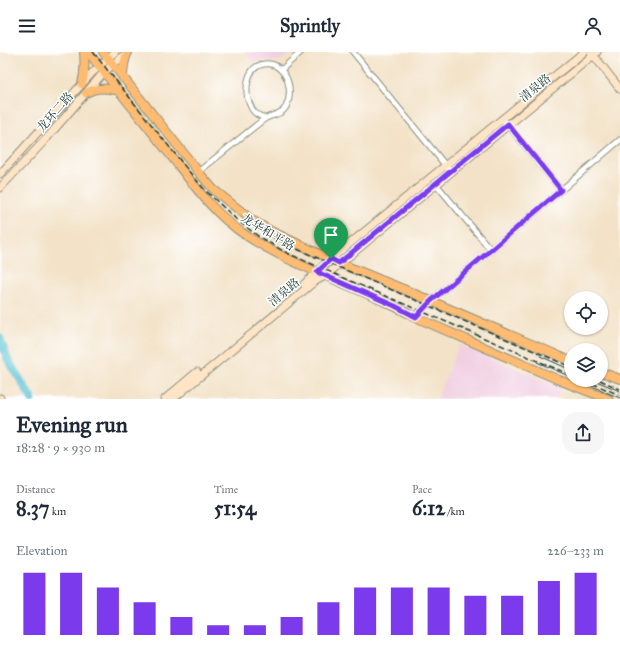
<!DOCTYPE html>
<meta charset="utf-8">
<style>
body{margin:0;font-family:"IM FELL Great Primer","Noto Serif SC",serif;background:#f6f6f7;color:#1f2937;height:100vh;display:flex;flex-direction:column;font-size:15px;white-space:nowrap}
*{box-sizing:border-box;margin:0}
p{font-size:13px;color:#747a83}
.icon{flex:none;width:22px;height:22px;fill:none;stroke:currentColor;stroke-width:2;stroke-linecap:round;stroke-linejoin:round}
.map{position:relative;height:347px;overflow:hidden}
.side{display:flex;flex-direction:column;background:#fff;flex:1}
.side>*{flex:none}
.tools{position:absolute;left:564px;top:239px;display:grid;gap:8px}
.tools a{display:grid;place-items:center;width:44px;height:44px;border-radius:50%;background:#fff;box-shadow:0 1px 3px #0004;font-size:20px}
.pin{position:absolute;display:grid;place-items:center;width:34px;height:34px;color:#fff;margin:-41px -17px;border-radius:50% 50% 50% 0;rotate:-45deg;box-shadow:0 0 4px #0007}
.pin .icon{rotate:45deg}
.round{display:grid;place-items:center;flex:none;width:42px;height:42px;border-radius:16px;background:#f6f6f7}
.summary{display:flex;align-items:center;justify-content:space-between;height:68px;padding:0 16px}
h1{font-size:22px;font-weight:800;line-height:30px}
.metrics{display:grid;grid-template-columns:repeat(3,1fr);gap:6px;height:68px;padding:4px 16px}
.metrics div{display:grid;align-content:center}
.metrics b{font-size:20px;font-weight:800}
.metrics small{font-size:11px;font-weight:400}
.metrics p{font-size:11px}
.chart{height:112px;padding:8px 16px}
.chart p{display:flex;justify-content:space-between}
.chart svg{width:100%;height:72px;margin-top:4px;stroke:#7c3aed;stroke-width:6}
header{display:flex;justify-content:space-between;align-items:center;height:52px;padding:0 16px;background:#fff;font-size:18px;font-weight:800}
.map>svg:first-child{display:block}
</style>
<header><svg class="icon" aria-label="menu" viewBox="0 0 24 24"><path d="M4 6h16M4 12h16M4 18h16"/></svg>Sprintly<svg class="icon" aria-label="person" viewBox="0 0 24 24"><circle cx="12" cy="8" r="4"/><path d="M4 21q1-7 8-7t8 7"/></svg></header>
<div class="map">
<svg width="620" height="347" viewBox="0 0 620 347">
<rect width="100%" height="100%" fill="#fff"/>
<filter id="ink" filterUnits="userSpaceOnUse"><feTurbulence type="fractalNoise" baseFrequency=".025" numOctaves="2"/><feDisplacementMap in="SourceGraphic" scale="8" xChannelSelector="R" yChannelSelector="G"/><feConvolveMatrix kernelMatrix="1 2 1 2 8 2 1 2 1" color-interpolation-filters="sRGB"/></filter>
<filter id="wash" filterUnits="userSpaceOnUse"><feTurbulence type="fractalNoise" baseFrequency=".012" numOctaves="4" result="noise"/><feDisplacementMap in="SourceGraphic" scale="16" xChannelSelector="R" yChannelSelector="G"/><feGaussianBlur stdDeviation="0.9" result="paint"/><feColorMatrix in="noise" values="0 0 0 0 0 0 0 0 0 0 0 0 0 0 0 0 0 1.4 0 .05"/><feComposite in="paint" operator="in"/></filter>
<g filter="url(#wash)">
<rect width="100%" height="100%" fill="#f3e2c7"/>
<g fill="#f1d0e3">
<polygon points="245,0 292,0 281,9 261,8 253,10"/>
<polygon points="459,293 561,335 556,347 437,347"/>
</g>
<g fill="none" stroke-linecap="round" stroke-linejoin="round">
<polyline stroke="#56c1d1" stroke-width="8" points="0,286 7,306 32,347"/>
</g>
</g>
<g filter="url(#ink)">
<g fill="none" stroke-linecap="round" stroke-linejoin="round">
<defs>
<g id="street">
<polyline points="353,0 446,114 451,119"/>
<polyline points="281,18 301,0"/>
<polyline points="503,67 561,138"/>
<path d="M198 120C220 103 241 85 263 68 270 62 281 64 286 55 292 43 290 26 280 17 276 13 270 11 264 12 245 15 244 42 251 55 253 61 259 64 265 66"/>
<polyline points="436,132 491,198"/>
<polyline points="415,265 431,249 620,88"/>
</g>
<g id="secondary">
<polyline points="591,0 620,37"/>
<polyline points="0,122 92,21 115,0"/>
<polyline points="0,136 46,87 104,20 128,0"/>
<polyline points="304,232 331,207 584,0"/>
<polyline points="0,346 0,347"/>
<polyline points="165,347 197,320"/>
<polyline points="173,347 314,230 325,224 597,0"/>
</g>
<g id="primary">
<path d="M88 0C116 35 144 70 171 104 193 132 214 162 244 182 296 217 360 234 415 265L559 328 608 347"/>
<polyline points="103,0 201,123 214,138 252,168 273,180 339,211 403,237 571,309"/>
<path d="M123 26C123 16 124 8 128 0"/>
<path d="M82 32C85 21 85 11 84 0"/>
<path d="M86 41C97 35 107 36 119 39"/>
<polyline points="601,320 620,327"/>
</g>
</defs>
<use href="#street" stroke="#89907e" stroke-width="7"/>
<use href="#secondary" stroke="#89907e" stroke-width="9"/>
<use href="#primary" stroke="#89907e" stroke-width="10"/>
<use href="#street" stroke="#fff" stroke-width="5"/>
<use href="#secondary" stroke="#ffe4c6" stroke-width="7"/>
<use href="#primary" stroke="#ffbb71" stroke-width="8"/>
<g stroke="#1f3d34" stroke-width="1">
<polyline points="540,304 571,318"/>
<polyline points="537,310 571,325"/>
<polyline points="578,328 620,346"/>
<polyline points="594,328 620,339"/>
</g>
<g stroke="#1f3d34" stroke-width="1.5" stroke-dasharray="6 3" stroke-linecap="butt">
<polyline points="93,0 192,123 206,139 237,168 258,184 285,200 355,231 571,323"/>
<polyline points="250,171 276,187 299,198 571,315"/>
<polyline points="584,328 620,343"/>
<polyline points="600,328 620,337"/>
</g>
</g>
</g>
<g fill="none" stroke-linecap="round" stroke-linejoin="round" filter="url(#ink)">
<defs>
<polygon id="route" points="508,72 561,138 431,249 416,265 395,254 317,220 331,207 339,211"/>
</defs>
<use href="#route" stroke="#fff" stroke-width="8"/>
<use href="#route" stroke="#7c3aed" stroke-width="5"/>
</g>
<g text-anchor="middle" dominant-baseline="central" stroke-width="3" stroke-linejoin="round" paint-order="stroke">
<g font-size="12" fill="#1f3d34" stroke="#fff">
<text transform="translate(535 36) rotate(-39)">清泉路</text>
<text transform="translate(55 60) rotate(-49)">龙环二路</text>
<text transform="translate(268 180) rotate(31)">龙华和平路</text>
<text transform="translate(284 240) rotate(-40)">清泉路</text>
</g>
</g>
</svg>
<div class="tools">
<a><svg class="icon" aria-label="locate" viewBox="0 0 24 24"><circle cx="12" cy="12" r="6"/><path d="M12 2v4M12 18v4M2 12h4M18 12h4"/></svg></a>
<a><svg class="icon" aria-label="layers" viewBox="0 0 24 24"><path d="M12 4l9 5-9 5-9-5zM3 14l9 5 9-5"/></svg></a>
</div>
<div class="pin" style="left:331px;top:207px;background:#1e9e55"><svg class="icon" aria-label="arrive" viewBox="0 0 24 24"><path d="M6 21V4h12l-3 4 3 4H6"/></svg></div>
</div>
<section class="side">
<div class="summary"><div><h1>Evening run</h1><p>18:28 · 9 × 930 m</p></div><a class="round"><svg class="icon" aria-label="share" viewBox="0 0 24 24"><path d="M12 15V3M7 8l5-5 5 5M5 13v7h14v-7"/></svg></a></div>
<div class="metrics">
<div><p>Distance</p><b>8.37<small> km</small></b></div>
<div><p>Time</p><b>51:54</b></div>
<div><p>Pace</p><b>6:12<small> /km</small></b></div>
</div>
<div class="chart"><p><span>Elevation</span>226–233 m</p>
<svg viewBox="0 0 160 44" preserveAspectRatio="none"><path d="M5 44V6M15 44V6M25 44V15M35 44V24M45 44V33M55 44V38M65 44V38M75 44V33M85 44V24M95 44V15M105 44V15M115 44V15M125 44V20M135 44V20M145 44V11M155 44V6"/></svg>
</div>
</section>
